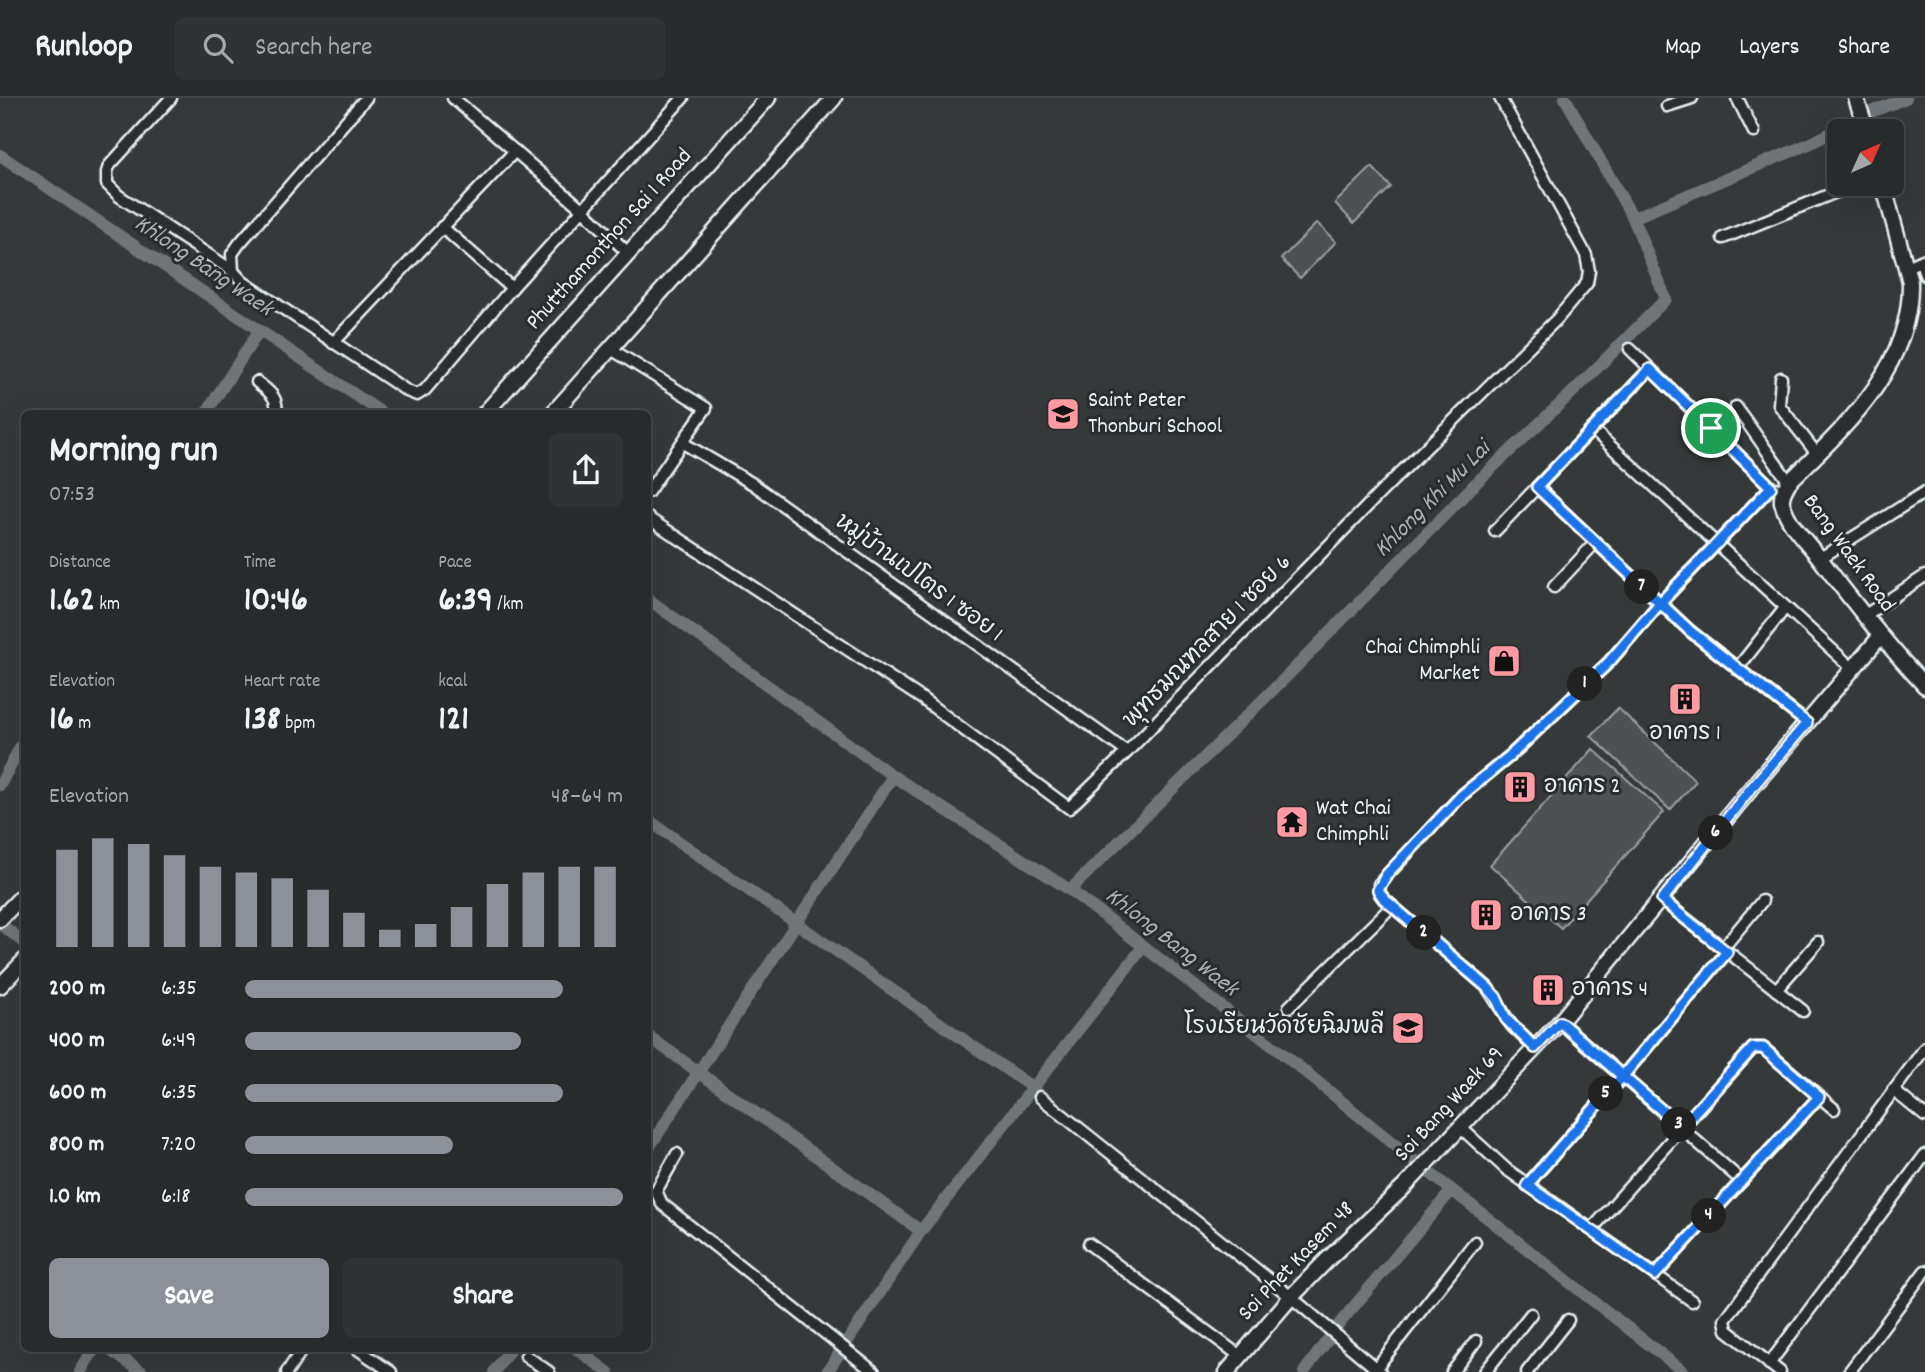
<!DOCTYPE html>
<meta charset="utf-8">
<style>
body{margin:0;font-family:Dekko,"Playpen Sans Thai",sans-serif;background:#303334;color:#f1f3f6;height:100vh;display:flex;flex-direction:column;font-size:26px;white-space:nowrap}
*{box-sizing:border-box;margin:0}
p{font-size:23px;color:#a5a7a9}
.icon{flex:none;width:38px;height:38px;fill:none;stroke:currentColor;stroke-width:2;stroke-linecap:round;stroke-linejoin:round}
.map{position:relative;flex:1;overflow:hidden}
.sheet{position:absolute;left:21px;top:312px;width:630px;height:942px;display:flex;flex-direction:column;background:#282b2c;border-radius:10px;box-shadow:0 7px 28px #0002,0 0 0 2px #444748}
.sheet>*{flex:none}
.needle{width:46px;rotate:45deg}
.tools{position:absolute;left:1827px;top:21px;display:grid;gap:14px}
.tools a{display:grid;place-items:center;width:77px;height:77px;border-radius:10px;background:#282b2c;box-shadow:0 7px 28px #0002,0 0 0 2px #444748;font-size:35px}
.pin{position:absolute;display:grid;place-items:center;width:60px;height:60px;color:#fff;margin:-30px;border:4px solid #fff;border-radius:50%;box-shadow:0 2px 7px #0007}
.km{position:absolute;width:35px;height:35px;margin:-18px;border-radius:50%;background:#222;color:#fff;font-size:19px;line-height:35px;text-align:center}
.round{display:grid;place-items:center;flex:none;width:74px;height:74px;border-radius:10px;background:#303334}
.headline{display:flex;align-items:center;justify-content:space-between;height:119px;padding:0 28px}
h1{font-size:38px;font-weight:700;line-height:52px}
.metrics{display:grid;grid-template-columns:repeat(3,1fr);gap:10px;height:119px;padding:7px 28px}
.metrics div{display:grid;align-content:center}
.metrics b{font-size:35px;font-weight:700}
.metrics small{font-size:19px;font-weight:400}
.metrics p{font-size:19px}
.chart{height:196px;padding:14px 28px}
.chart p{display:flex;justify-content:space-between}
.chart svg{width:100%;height:126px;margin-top:7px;stroke:#8c9099;stroke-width:6}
.action{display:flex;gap:14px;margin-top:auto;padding:14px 28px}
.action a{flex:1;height:80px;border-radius:10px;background:#8c9099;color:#fff;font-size:28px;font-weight:700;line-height:80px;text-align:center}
.action a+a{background:#303334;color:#f1f3f6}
ul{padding:0 28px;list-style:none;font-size:23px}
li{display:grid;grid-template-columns:112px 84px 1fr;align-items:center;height:52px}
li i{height:18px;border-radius:9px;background:#8c9099}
header{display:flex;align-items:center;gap:42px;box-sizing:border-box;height:98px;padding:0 35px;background:#282b2c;border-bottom:2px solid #444748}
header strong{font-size:33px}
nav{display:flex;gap:38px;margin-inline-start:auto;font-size:24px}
.search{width:490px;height:63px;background:#303334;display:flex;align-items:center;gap:18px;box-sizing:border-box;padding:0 24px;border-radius:10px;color:#a5a7a9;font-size:26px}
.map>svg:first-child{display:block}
</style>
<header>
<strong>Runloop</strong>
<div class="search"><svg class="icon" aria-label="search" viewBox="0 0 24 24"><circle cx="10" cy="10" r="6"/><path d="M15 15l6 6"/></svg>Search here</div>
<nav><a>Map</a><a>Layers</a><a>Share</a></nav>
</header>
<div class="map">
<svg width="1925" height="1274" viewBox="0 0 1925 1274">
<rect width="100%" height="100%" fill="#35393a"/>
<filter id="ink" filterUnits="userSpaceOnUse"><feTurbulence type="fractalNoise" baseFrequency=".0143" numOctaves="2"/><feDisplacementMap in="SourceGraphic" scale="14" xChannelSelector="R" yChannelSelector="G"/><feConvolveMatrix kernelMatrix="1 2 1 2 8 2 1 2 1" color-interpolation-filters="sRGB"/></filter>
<g filter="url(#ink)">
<g fill="#4d5152" stroke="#9aa1a5" stroke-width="2">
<polygon points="1372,69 1391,89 1354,125 1335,105"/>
<polygon points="1317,125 1336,144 1300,180 1281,161"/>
<polygon points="1618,610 1696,683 1670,712 1591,638"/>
<polygon points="1593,651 1664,714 1561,830 1490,767"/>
</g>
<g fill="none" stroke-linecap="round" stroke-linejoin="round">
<g stroke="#707579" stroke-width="12">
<polyline points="0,57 382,315"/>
<polyline points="1633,120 1809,46 1874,13 1906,0"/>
<polyline points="206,315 259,233"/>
<polyline points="648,501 893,678 1070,792 1283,956 1416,1064 1684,1274"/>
<polyline points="0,687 24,642"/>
<polyline points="648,722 1033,990"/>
<polyline points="1070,792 1289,576 1476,385 1578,289 1666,201 1633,120 1565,0"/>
<polyline points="0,826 24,844"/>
<polyline points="648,938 921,1133"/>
<polyline points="648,1051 893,678"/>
<polyline points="107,1250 142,1274"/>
<polyline points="575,1250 608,1274"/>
<polyline points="80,1274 95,1250"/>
<polyline points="494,1274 511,1250"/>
<polyline points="827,1274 921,1133 1143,849"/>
<polyline points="1304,1274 1340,1225 1452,1092"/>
</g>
<defs>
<g id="street">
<polyline points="171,0 109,68 107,74 107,86 119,98 233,173 243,184 407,293 417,297 425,292 512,190 683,0"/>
<polyline points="453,0 582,111 629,156"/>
<polyline points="1737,0 1754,34"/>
<polyline points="1667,8 1692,0"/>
<polyline points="442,129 512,190"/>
<polyline points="1723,140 1856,86"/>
<polyline points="1921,163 1925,177"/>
<polyline points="1907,169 1925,161"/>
<polyline points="233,173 232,156 239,146 366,0"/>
<polyline points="333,245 515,53"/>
<polyline points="611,251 706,310 648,394"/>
<polyline points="1630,251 1771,389"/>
<polyline points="1781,280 1779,307 1817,356"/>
<path d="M257 284C268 293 279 299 276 315"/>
<polyline points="1736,309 1789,384"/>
<polyline points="1592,331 1853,571"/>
<polyline points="683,345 753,386 1127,654"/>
<polyline points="1537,389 1690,533 1807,625"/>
<polyline points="648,420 921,600 1069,710 1127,654 1383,392 1557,221 1587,185 1589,173 1586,157 1500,0"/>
<polyline points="1495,433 1650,271"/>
<polyline points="1819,461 1925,394"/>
<polyline points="1554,489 1595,445"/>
<polyline points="1864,518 1925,478"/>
<polyline points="1737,571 1785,510"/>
<polyline points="1662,802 1803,913"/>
<polyline points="1723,850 1762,803"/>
<polyline points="1776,892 1818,844"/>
<polyline points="1289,909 1392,808"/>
<polyline points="1560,924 1742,1083"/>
<polyline points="1535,950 1512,928 1487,889 1384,801 1380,796 1379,786 1461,698 1511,657 1609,564 1660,505 1771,389 1784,392"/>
<polyline points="1893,992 1925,1018"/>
<polyline points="1040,999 1291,1199 1380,1274"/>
<polyline points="1460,1029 1506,1071 1692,1203"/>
<polyline points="677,1056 656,1093 662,1106 874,1274"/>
<polyline points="1527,1087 1622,979 1727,854"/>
<polyline points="1592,1131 1753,950 1763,950 1834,1011"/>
<polyline points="1089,1146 1240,1258"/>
<polyline points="1655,1177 1819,999"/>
<polyline points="356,1250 391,1274"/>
<polyline points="526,1258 549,1274"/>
<polyline points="1769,1266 1925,1057"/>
<polyline points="287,1274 303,1250"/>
<polyline points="1373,1274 1475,1144"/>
<polyline points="1452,1274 1476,1243"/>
<polyline points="1485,1274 1531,1216"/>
<polyline points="1527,1274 1568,1222"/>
<polyline points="1780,1274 1727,1232 1725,1222 1925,950"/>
<polyline points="1849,1274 1925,1173"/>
</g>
<g id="secondary">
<polyline points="1856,0 1867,33"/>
<path d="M1883 86 1910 184C1912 269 1845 329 1789 384 1785 391 1781 396 1782 404 1787 425 1805 442 1818 458 1852 503 1886 546 1925 588"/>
<polyline points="485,315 768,0"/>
<polyline points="553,315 834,0"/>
<polyline points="0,821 24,796"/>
<polyline points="0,888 24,863"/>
<polyline points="1227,1274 1291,1199 1328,1161 1404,1089 1560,924 1748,694 1880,539"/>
</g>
</defs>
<use href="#street" stroke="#e8f1f8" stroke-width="15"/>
<use href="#secondary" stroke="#e8f1f8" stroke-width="19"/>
<use href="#street" stroke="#2a2d2e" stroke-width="10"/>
<use href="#secondary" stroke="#2a2d2e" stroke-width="14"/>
</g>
</g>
<g fill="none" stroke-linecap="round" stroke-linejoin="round" filter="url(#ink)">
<defs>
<polyline id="route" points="1711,330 1771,389 1660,505 1609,564 1511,657 1461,698 1387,776 1378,792 1384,801 1487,889 1496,899 1506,921 1535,950 1560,924 1681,1029 1753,950 1763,950 1819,999 1655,1177 1527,1087 1622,979 1727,854 1662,802 1748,694 1807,625 1690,533 1537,389 1650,271 1711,330"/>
</defs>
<use href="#route" stroke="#fff" stroke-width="14"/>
<use href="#route" stroke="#1a73e8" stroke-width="9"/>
</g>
<defs>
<symbol id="school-square" viewBox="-11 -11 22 22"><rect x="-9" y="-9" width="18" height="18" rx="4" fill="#ff9aa2" stroke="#2a2d2e"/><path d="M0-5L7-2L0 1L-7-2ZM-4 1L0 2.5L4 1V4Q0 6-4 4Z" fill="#111"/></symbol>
<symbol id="shop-square" viewBox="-11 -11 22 22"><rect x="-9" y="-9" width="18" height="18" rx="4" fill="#ff9aa2" stroke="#2a2d2e"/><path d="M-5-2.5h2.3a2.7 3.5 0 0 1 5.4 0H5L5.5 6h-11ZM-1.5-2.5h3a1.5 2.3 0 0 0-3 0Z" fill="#111"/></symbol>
<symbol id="building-square" viewBox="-11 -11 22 22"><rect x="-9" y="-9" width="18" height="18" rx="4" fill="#ff9aa2" stroke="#2a2d2e"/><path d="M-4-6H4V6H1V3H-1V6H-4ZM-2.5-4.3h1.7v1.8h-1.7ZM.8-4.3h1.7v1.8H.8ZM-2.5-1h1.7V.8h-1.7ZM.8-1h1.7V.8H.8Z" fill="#111"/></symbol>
<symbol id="temple-square" viewBox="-11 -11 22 22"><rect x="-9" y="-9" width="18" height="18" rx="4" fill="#ff9aa2" stroke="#2a2d2e"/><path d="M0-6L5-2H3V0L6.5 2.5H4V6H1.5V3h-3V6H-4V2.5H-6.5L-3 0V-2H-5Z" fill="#111"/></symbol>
</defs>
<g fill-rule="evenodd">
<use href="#school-square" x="1044" y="297" width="38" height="38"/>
<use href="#shop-square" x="1485" y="544" width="38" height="38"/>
<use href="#building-square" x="1666" y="582" width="38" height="38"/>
<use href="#building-square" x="1501" y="670" width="38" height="38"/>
<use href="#temple-square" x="1273" y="705" width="38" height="38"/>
<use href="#building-square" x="1467" y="798" width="38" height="38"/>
<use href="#building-square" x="1529" y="873" width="38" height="38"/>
<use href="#school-square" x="1389" y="911" width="38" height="38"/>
</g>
<g text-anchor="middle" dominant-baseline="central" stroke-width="6" stroke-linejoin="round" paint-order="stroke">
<g font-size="23" fill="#e8f1f8" stroke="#2a2d2e">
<text transform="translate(610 142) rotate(-48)">Phutthamonthon Sai 1 Road</text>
<text transform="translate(1848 456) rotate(54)">Bang Waek Road</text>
<text transform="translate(918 481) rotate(36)">หมู่บ้านเปโตร 1 ซอย 1</text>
<text transform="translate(1208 544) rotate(-46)">พุทธมณฑลสาย 1 ซอย 6</text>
<text transform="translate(1450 1007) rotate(-47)">Soi Bang Waek 69</text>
<text transform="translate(1297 1164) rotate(-46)">Soi Phet Kasem 48</text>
</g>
<g font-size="23" fill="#e8f1f8" stroke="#2a2d2e" text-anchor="start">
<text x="1088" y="303">Saint Peter<tspan x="1088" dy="26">Thonburi School</tspan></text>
<text x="1480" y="550" text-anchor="end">Chai Chimphli<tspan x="1480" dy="26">Market</tspan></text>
<text x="1685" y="636" text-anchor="middle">อาคาร 1</text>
<text x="1544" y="689">อาคาร 2</text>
<text x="1316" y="711">Wat Chai<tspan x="1316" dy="26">Chimphli</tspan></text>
<text x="1510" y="817">อาคาร 3</text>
<text x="1572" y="892">อาคาร 4</text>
<text x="1384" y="930" text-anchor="end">โรงเรียนวัดชัยฉิมพลี</text>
</g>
<g font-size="24" font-style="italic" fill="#acb3b8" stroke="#2a2d2e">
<text transform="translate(203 169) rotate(34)">Khlong Bang Waek</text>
<text transform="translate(1433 402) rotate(-45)">Khlong Khi Mu Lai</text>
<text transform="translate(1171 845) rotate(38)">Khlong Bang Waek</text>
</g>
</g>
</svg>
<div class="tools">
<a><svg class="needle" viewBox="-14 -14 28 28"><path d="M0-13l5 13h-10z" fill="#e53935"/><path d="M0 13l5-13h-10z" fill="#a5a7a9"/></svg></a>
</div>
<div class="pin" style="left:1711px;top:330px;background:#1e9e55"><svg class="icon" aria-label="arrive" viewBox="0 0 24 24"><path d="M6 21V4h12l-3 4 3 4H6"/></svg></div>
<b class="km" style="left:1585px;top:586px">1</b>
<b class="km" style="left:1424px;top:835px">2</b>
<b class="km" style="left:1679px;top:1027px">3</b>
<b class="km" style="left:1709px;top:1118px">4</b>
<b class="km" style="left:1606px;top:996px">5</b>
<b class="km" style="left:1716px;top:735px">6</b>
<b class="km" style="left:1642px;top:489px">7</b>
<section class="sheet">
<div class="headline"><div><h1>Morning run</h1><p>07:53</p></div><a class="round"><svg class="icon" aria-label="share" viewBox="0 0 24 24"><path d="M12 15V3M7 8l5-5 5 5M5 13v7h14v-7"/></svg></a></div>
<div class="metrics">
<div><p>Distance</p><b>1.62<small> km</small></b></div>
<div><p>Time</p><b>10:46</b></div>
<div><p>Pace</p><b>6:39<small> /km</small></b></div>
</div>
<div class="metrics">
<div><p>Elevation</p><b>16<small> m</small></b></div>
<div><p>Heart rate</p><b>138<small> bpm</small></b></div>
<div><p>kcal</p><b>121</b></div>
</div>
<div class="chart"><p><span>Elevation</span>48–64 m</p>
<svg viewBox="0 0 160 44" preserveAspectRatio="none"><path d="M5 44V10M15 44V6M25 44V8M35 44V12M45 44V16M55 44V18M65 44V20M75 44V24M85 44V32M95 44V38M105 44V36M115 44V30M125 44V22M135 44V18M145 44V16M155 44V16"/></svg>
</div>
<ul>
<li><b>200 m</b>6:35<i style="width:84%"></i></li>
<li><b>400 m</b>6:49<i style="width:73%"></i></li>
<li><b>600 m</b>6:35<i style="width:84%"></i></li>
<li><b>800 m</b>7:20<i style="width:55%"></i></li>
<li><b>1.0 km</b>6:18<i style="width:100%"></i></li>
</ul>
<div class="action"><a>Save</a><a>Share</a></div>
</section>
</div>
